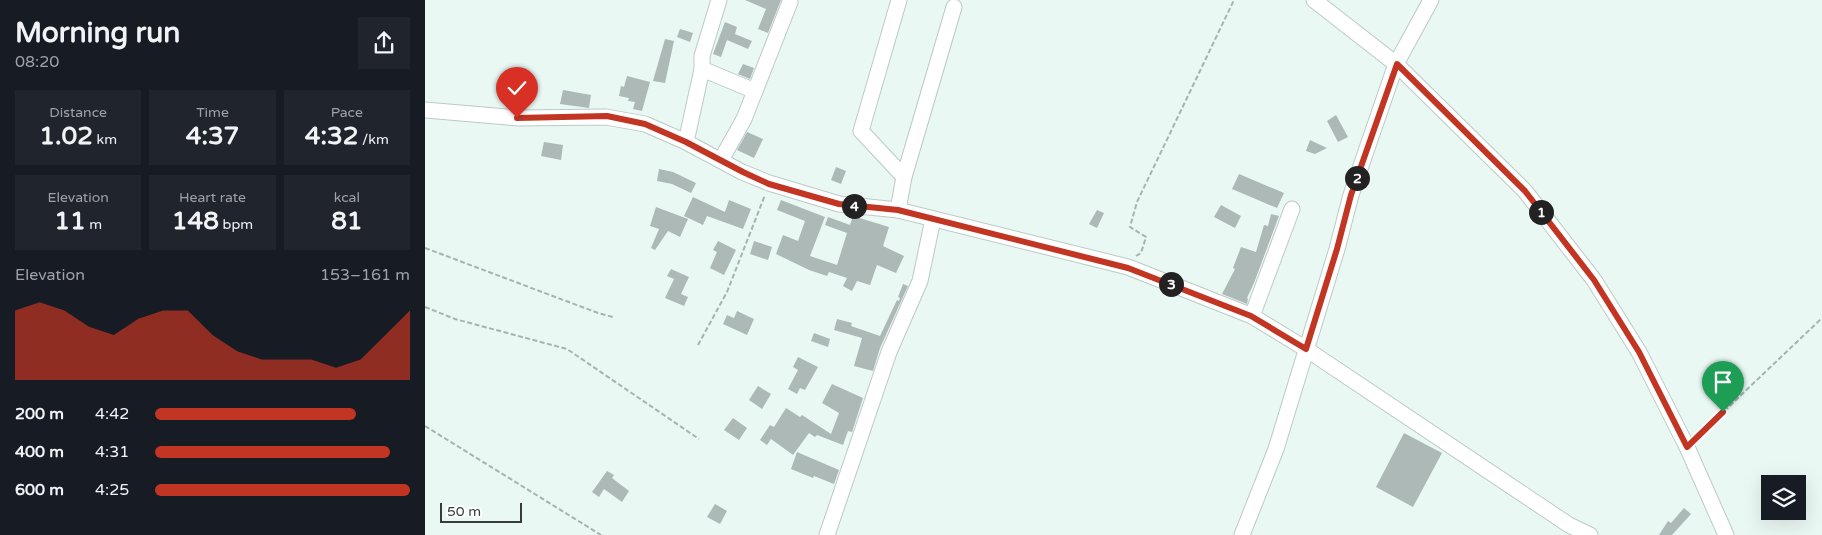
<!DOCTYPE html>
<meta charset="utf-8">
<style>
body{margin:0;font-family:"Varela Round",sans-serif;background:#20242c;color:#f1f3f6;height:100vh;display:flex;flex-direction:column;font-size:19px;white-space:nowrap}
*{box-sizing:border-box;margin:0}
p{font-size:16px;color:#9ea1a6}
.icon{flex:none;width:28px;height:28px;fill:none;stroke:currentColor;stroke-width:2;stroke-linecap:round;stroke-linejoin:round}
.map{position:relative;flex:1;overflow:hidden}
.side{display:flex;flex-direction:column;background:#171b24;width:425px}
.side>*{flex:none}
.fabs{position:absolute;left:1336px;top:475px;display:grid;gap:10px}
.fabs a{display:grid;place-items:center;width:45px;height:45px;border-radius:0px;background:#171b24;box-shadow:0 5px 20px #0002;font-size:25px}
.scale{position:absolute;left:15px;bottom:12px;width:82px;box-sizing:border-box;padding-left:5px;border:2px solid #373c3b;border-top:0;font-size:14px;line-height:18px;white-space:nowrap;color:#373c3b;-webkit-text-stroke:4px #fff;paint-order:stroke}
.pin{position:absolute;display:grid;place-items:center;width:42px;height:42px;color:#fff;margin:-51px -21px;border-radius:50% 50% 50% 0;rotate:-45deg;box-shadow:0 0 5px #0007}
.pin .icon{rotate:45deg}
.km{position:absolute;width:25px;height:25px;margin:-12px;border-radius:50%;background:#222;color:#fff;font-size:14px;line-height:25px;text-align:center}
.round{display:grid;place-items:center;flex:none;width:52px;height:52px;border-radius:0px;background:#20242c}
.head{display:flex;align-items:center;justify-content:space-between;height:85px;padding:0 15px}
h1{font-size:28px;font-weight:700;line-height:38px}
.metrics{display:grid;grid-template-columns:repeat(3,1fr);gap:8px;height:85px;padding:5px 15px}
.metrics div{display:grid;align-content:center;border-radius:0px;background:#20242c;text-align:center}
.metrics b{font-size:25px;font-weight:700}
.metrics small{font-size:14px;font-weight:400}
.metrics p{font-size:14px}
.chart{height:140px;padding:10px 15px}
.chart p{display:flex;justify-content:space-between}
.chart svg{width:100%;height:90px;margin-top:5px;fill:#c23523;opacity:.7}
ul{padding:0 15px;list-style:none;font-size:16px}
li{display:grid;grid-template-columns:80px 60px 1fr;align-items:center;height:38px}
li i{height:12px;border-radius:6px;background:#c23523}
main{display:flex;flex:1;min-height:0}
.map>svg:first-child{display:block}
</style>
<main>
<section class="side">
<div class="head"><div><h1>Morning run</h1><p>08:20</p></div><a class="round"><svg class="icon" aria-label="share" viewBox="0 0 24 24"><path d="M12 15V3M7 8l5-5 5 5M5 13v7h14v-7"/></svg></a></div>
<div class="metrics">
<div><p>Distance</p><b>1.02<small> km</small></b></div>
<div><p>Time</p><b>4:37</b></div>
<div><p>Pace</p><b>4:32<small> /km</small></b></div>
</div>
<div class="metrics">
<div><p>Elevation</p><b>11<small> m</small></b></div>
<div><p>Heart rate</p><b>148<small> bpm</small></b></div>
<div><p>kcal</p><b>81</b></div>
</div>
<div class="chart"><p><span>Elevation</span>153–161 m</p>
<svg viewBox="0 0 160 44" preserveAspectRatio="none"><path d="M0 44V10L10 6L20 10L30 18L40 22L50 14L60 10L70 10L80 22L90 30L100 34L110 34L120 34L130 38L140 34L150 22L160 10V44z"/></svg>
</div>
<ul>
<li><b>200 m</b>4:42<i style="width:79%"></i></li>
<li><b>400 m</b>4:31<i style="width:92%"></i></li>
<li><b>600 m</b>4:25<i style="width:100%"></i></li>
</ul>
</section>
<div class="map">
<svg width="1397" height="535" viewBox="0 0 1397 535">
<rect width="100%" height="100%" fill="#eaf8f4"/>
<g fill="#acb9b6">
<polygon points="320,0 356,0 343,33 333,29 341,9"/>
<polygon points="300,22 312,27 310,34 327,41 323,49 302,40 296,57 288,54"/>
<polygon points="255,29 268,33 265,42 252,37"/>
<polygon points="240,39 249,41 240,83 228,81"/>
<polygon points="318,64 329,68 325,79 313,74"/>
<polygon points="202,76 225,82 217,111 208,109 210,102 203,101 204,98 194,96 196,86 199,87"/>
<polygon points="138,90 166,95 164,108 135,104"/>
<polygon points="911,115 923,137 913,142 902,121"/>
<polygon points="322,132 338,139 329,158 312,150"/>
<polygon points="885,140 902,148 890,154 881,151"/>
<polygon points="119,142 138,145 136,160 116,156"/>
<polygon points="411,167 421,171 416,184 406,180"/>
<polygon points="234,169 248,172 271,183 266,193 247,184 232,181"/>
<polygon points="814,174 859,193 852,208 807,189"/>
<polygon points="268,197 300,212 304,200 326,209 318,229 282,216 278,225 259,216"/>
<polygon points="356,200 400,217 385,256 412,265 422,233 400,225 403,217 425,225 428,216 464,227 458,246 479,256 471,273 452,265 445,285 432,281 427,291 418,286 422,278 404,272 402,276 384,270 351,254 358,235 373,241 380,221 352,210"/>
<polygon points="796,205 816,216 810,228 789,217"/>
<polygon points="231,207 263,219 255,237 243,231 230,250 226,248 234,229 225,226"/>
<polygon points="672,210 679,213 672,228 664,224"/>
<polygon points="846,214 854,216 829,283 822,298 823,299 822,304 797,294 810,269 808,268 816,247 831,252 839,225 843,226"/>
<polygon points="293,241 311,250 299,275 285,268 292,252 288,250"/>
<polygon points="329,241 347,247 343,260 325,254"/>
<polygon points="246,269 264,277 256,294 263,297 259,306 240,298 249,279 242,276"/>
<polygon points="478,284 483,286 455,348 448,371 429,366 437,338 409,330 412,319 427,323 426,326 455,336 472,300 474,301 475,298 473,297"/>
<polygon points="312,311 329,319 322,335 298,324 302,315 309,318"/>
<polygon points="389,333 405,339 403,347 386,341"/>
<polygon points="373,357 393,367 380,390 375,388 372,394 363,389 373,370 368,367"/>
<polygon points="407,384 438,398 427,432 423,431 418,445 392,435 390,437 384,433 368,455 346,439 342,445 335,440 345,425 349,427 361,408 375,417 377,415 406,434 414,413 397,403"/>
<polygon points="333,386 346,394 337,409 324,400"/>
<polygon points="308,418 322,428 314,440 299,430"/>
<polygon points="979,433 1017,453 988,507 951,487"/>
<polygon points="372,452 414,470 409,484 389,476 388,478 366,469"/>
<polygon points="182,471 189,475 187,478 204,491 197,502 179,489 174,497 167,492"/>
<polygon points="290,504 302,511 295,524 282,517"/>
<polygon points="1259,508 1266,514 1247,535 1234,535 1243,521 1246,523"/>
</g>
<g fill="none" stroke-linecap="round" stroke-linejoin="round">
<defs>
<g id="minor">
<polyline points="474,0 436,131 479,177"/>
<polyline points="889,0 971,64 1100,191 1169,280 1214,352 1262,447 1301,535"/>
<polyline points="277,69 330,91"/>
<polyline points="0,110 93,118 181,117 220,124 261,142 317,172 344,183 414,204 473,210 703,267 827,316 881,349 1144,525 1165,535"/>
<polyline points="261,142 277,69 277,56 294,0"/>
<polyline points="296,160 319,119 365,2"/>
<polyline points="473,210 479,177 529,7"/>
<polyline points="827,316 867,209"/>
<polyline points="402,535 464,352 495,281 508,219"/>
<polyline points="817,535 851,449 912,249 926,195 971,64 1006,0"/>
</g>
</defs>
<use href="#minor" stroke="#bccac7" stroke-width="17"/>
<g stroke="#a8b3b0" stroke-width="2" stroke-dasharray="5 2.5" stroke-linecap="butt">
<polyline points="0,248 173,313 188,317"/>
<polyline points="711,256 716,253 721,237 705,227 712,202 809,0"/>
<polyline points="0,307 30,319 142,349 274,439"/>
<polyline points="273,345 302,292 340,195"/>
<polyline points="0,426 176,535"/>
<polyline points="1272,437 1397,318"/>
</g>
<use href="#minor" stroke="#fff" stroke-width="15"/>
</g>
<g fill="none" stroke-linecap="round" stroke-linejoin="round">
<defs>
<polyline id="route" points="92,118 182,116 220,124 261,142 318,172 344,184 414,204 473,210 703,268 826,316 881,349 912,249 926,195 972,64 1100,191 1169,280 1214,352 1262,447 1298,412"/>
</defs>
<use href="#route" stroke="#fff" stroke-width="10"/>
<use href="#route" stroke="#c23523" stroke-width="6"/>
</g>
</svg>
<div class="fabs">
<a><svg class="icon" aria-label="layers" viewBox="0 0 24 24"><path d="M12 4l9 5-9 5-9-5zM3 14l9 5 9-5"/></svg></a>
</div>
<div class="scale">50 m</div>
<div class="pin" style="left:1298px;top:412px;background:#1e9e55"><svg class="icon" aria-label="arrive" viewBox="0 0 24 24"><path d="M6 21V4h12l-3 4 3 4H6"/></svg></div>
<div class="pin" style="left:92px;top:118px;background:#d93025"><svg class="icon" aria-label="check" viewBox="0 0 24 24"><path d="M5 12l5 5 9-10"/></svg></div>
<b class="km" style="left:1116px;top:212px">1</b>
<b class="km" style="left:932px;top:178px">2</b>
<b class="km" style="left:746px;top:284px">3</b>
<b class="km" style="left:429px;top:206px">4</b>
</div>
</main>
